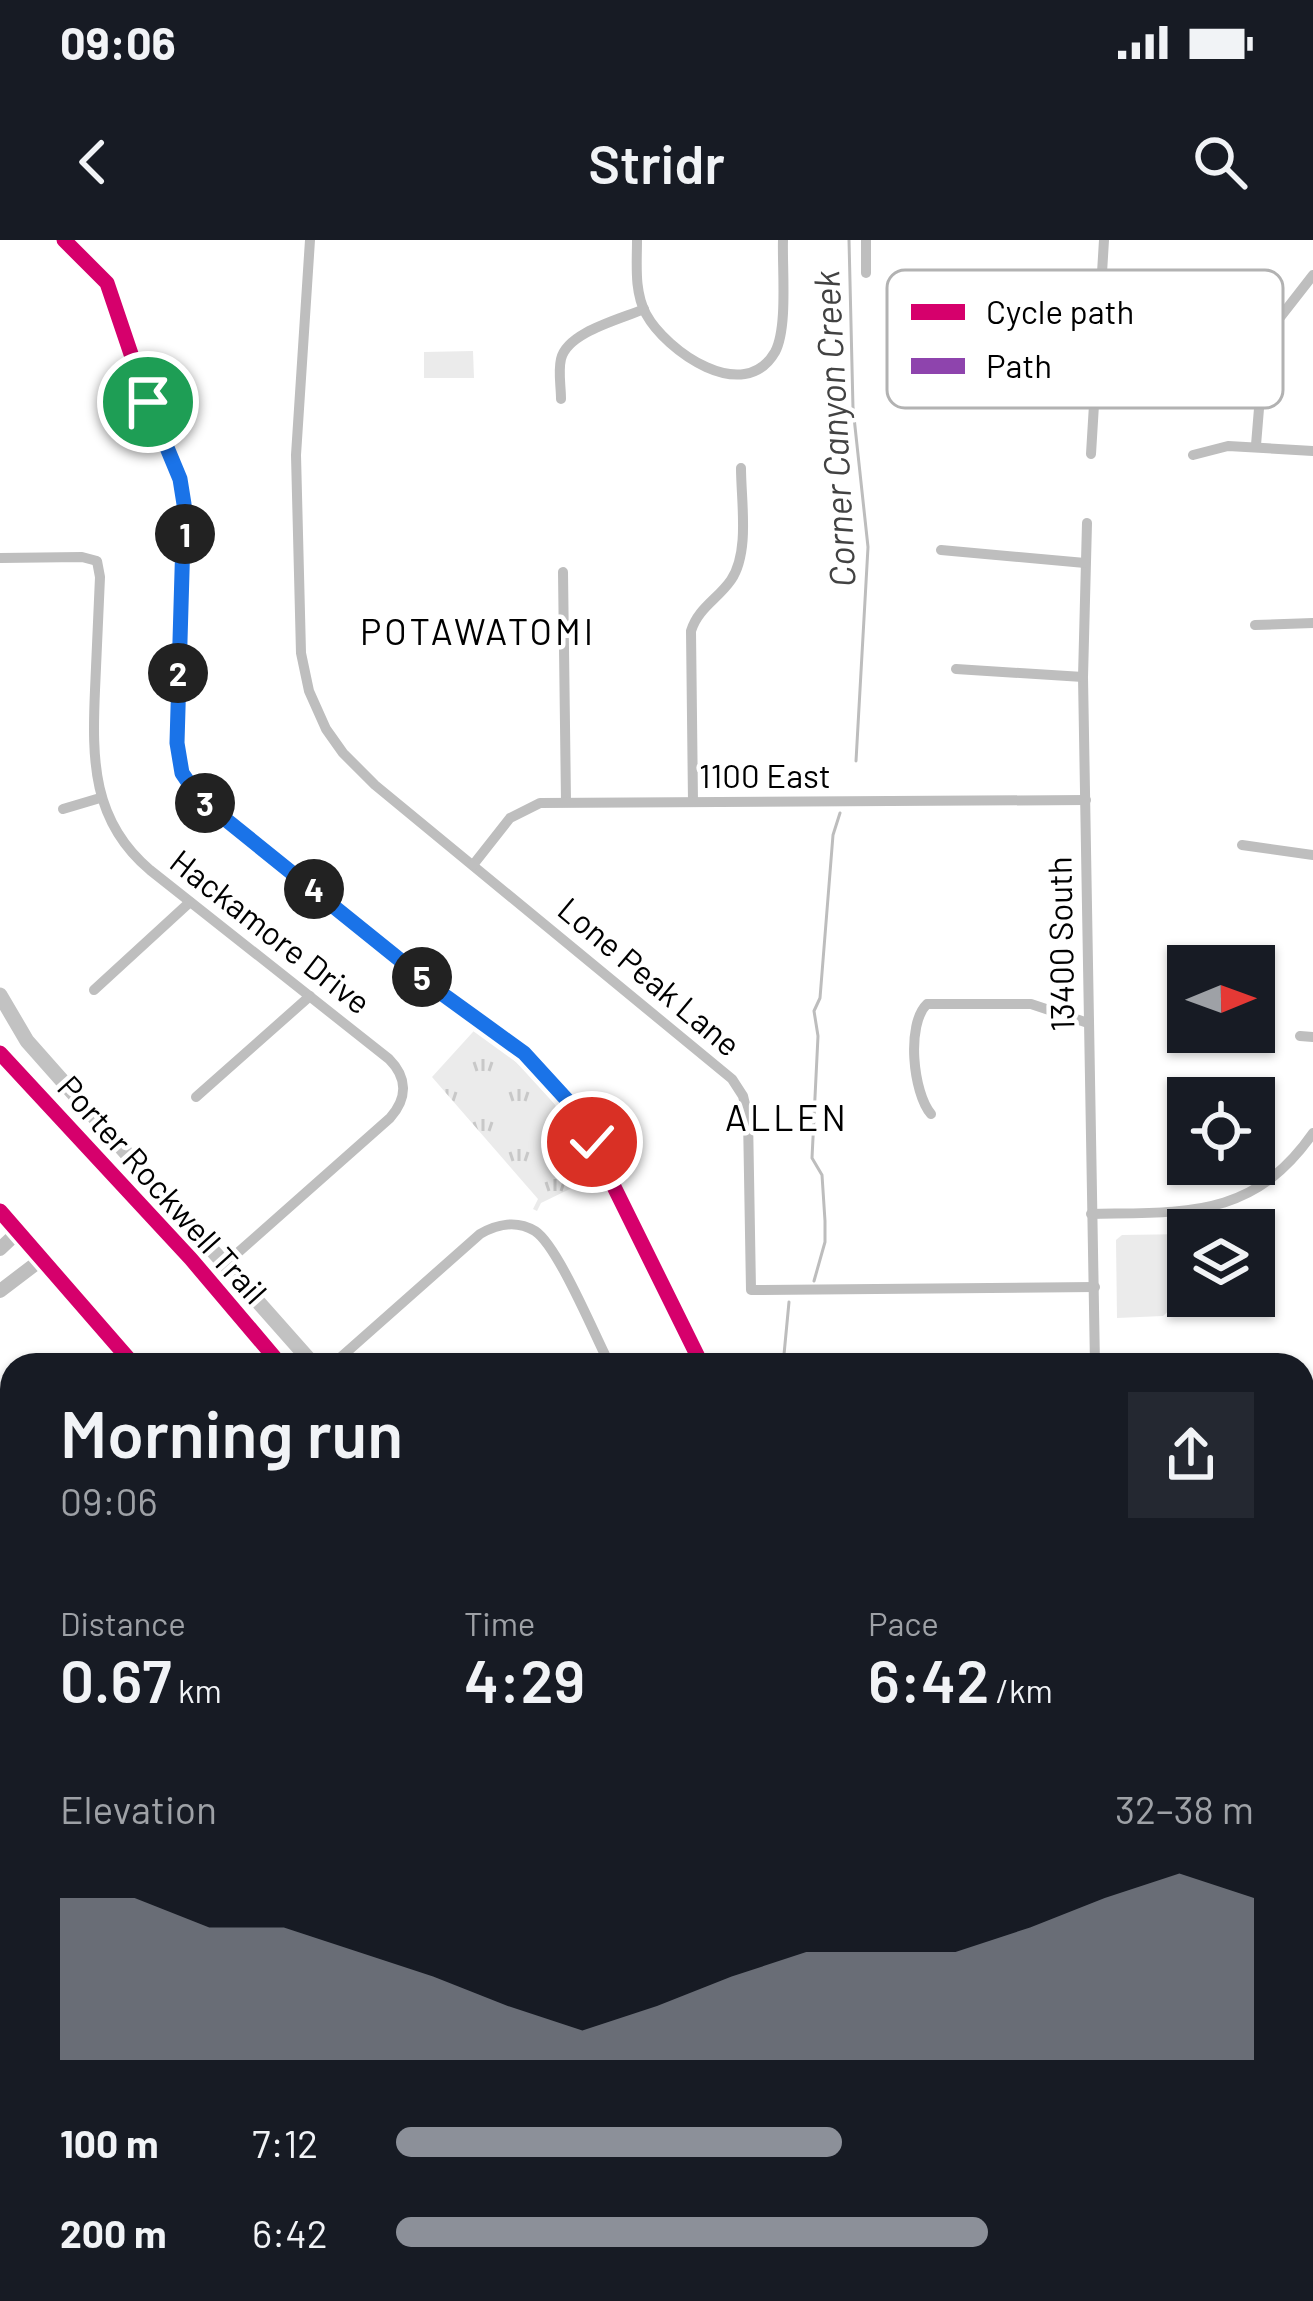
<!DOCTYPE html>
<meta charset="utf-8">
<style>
body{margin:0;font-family:Barlow,sans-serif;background:#242831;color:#f1f3f6;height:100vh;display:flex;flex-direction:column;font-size:45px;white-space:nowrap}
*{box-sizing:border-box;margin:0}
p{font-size:39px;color:#9ea1a6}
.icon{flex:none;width:66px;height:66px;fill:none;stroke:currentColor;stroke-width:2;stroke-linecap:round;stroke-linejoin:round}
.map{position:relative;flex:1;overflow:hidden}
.details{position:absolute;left:0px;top:1113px;width:1314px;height:948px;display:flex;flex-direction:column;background:#171b24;border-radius:36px 36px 0 0;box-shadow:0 3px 9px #0004}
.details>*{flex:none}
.needle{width:78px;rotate:89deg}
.buttons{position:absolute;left:1167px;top:705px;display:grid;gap:24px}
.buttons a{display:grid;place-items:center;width:108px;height:108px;border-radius:0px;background:#171b24;box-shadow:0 3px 9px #0004;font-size:60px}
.pin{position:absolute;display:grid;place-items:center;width:102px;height:102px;color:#fff;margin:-51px;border:6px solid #fff;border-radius:50%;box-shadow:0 3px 12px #0007}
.km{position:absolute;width:60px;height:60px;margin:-30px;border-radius:50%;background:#222;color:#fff;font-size:33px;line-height:60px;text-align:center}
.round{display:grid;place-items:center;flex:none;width:126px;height:126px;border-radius:0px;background:#242831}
.overview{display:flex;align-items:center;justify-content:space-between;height:204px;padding:0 60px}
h1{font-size:66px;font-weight:600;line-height:90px}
.metrics{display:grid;grid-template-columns:repeat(3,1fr);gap:18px;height:204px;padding:12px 60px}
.metrics div{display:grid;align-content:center}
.metrics b{font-size:60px;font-weight:600}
.metrics small{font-size:33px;font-weight:400}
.metrics p{font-size:33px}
.chart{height:336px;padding:24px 60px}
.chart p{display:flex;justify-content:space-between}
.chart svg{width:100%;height:216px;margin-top:12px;fill:#8c9099;opacity:.7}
ul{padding:0 60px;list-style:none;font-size:39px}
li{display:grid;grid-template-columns:192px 144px 1fr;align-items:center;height:90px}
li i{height:30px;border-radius:15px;background:#8c9099}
.status{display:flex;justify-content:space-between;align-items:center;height:84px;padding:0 60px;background:#171b24;direction:ltr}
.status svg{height:33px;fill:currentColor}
header{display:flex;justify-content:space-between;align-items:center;height:156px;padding:0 60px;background:#171b24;font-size:54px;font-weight:600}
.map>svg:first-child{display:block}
</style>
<div class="status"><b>09:06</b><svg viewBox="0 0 49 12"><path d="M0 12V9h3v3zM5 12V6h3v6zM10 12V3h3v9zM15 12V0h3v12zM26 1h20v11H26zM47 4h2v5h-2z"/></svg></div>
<header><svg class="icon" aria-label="back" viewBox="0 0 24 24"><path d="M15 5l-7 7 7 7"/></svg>Stridr<svg class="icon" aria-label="search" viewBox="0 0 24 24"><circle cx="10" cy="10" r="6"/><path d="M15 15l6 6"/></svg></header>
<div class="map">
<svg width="1313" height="2061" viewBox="0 0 1313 2061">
<defs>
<pattern id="grass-tufts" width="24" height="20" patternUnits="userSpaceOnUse" patternTransform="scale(3)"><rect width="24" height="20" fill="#ebebeb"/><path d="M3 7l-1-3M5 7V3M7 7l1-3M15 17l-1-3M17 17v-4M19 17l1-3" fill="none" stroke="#c8c8c8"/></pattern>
</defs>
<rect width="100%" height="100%" fill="#fff"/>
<g fill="url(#grass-tufts)">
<path d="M482 782C544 826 572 864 607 931L541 963 537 971 533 969 538 959 432 837Z"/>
<polygon points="0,1775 12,1779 12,2049 689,2049 690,2061 0,2061"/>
<polygon points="716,2049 1100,2049 1100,2061 717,2061"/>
</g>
<g fill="#ebebeb">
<polygon points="473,111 474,138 424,138 424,112"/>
<polygon points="1188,994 1188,1053 1163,1076 1117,1078 1116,1000 1122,995"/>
<polygon points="745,2049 1004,2049 982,2061 746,2061"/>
</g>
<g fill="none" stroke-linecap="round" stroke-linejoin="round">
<g stroke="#bdbdbd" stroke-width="3">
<polyline points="849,0 853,168 868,307 856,521"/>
<polyline points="814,1041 825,1002 825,981 822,935 812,918 818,796 814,771 820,758 833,595 840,573"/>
<polyline points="783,1125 789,1062"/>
<polyline points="881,2049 905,2049"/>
<polyline points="869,2061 877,2049"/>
</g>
<g stroke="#bebebe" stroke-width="10">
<polyline points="310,0 296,215 301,413 309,451 326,489 343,513 375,545 732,839 743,856 748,877 751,1050 1095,1047"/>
<path d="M637 0C637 25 634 51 646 74 666 111 744 166 775 112 788 88 782 28 783 0"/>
<polyline points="866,33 866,0"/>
<path d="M561 159C561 146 558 132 561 119 567 92 621 79 644 69"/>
<polyline points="1256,205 1263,120 1271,89 1313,35"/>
<polyline points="1091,214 1104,0"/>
<polyline points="1193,215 1228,206 1313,211"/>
<polyline points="1087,283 1083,437 1095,1125"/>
<polyline points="941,310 1085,323"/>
<path d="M0 318 82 317 97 321 100 337C98 375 97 412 95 450 92 520 92 581 150 630L389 819C407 837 408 858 390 878L225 1024"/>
<polyline points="563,332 566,562"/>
<polyline points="1255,385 1313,383"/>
<polyline points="956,429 1083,437"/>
<path d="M693 562 691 391C698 368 718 359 731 340 750 312 741 261 741 228"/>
<polyline points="63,569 100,558"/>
<polyline points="1242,605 1313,615"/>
<polyline points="473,625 510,578 540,563 1086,560"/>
<polyline points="94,750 190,662"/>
<polyline points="1300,796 1313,797"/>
<polyline points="196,857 310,756"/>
<path d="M931 874C913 853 906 784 927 764H1031L1088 783"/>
<path d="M1091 974C1186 972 1253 979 1313 893"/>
<path d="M332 1125 480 994C497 984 517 980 535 991 558 1006 595 1096 610 1125"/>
<polyline points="0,1272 12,1271"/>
<polyline points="1302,1495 1313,1499"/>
<polyline points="0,1540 12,1530"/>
<polyline points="0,1703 12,1699"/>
<polyline points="0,1723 12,1718"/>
<polyline points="1302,1820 1313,1802"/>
<polyline points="1302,1902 1313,1910"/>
</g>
<g stroke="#bebebe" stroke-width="14">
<polyline points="0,1009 18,992"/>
<polyline points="0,1051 42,1019"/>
<polyline points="707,2049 708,2061"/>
</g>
<g stroke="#c2c2c2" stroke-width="15">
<polyline points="0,755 27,801 314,1125"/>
<polyline points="0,971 134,1125"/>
<polyline points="1302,1324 1313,1324"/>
</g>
<g stroke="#8e44ad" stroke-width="12" stroke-dasharray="24 12" stroke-linecap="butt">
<polyline points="1249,2049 1266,2061"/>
<polyline points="986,2061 1015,2049"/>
</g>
<defs>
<g id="cycleway">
<path d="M64 0 107 43 154 182 182 248 185 301 177 503C180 541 198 557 226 581L451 762 514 805 550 839 584 886 702 1125"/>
<polyline points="0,813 191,1019 281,1125"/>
<polyline points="0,971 134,1125"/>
</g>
</defs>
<use href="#cycleway" stroke="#fff" stroke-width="22"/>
<use href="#cycleway" stroke="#d6006c" stroke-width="15"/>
</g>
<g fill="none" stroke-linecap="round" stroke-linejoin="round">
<defs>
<polyline id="route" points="148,162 180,239 184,264 177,503 182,533 199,558 441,753 524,813 567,860 592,902"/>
</defs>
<use href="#route" stroke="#fff" stroke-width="24"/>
<use href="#route" stroke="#1a73e8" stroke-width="15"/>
</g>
<g text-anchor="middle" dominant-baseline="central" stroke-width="9" stroke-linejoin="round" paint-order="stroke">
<g font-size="33" fill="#000" stroke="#fff">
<text x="765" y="535">1100 East</text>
<text transform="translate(271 691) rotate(38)">Hackamore Drive</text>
<text transform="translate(1060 704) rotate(-91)">13400 South</text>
<text transform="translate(650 736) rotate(40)">Lone Peak Lane</text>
<text transform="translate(163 949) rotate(48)">Porter Rockwell Trail</text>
</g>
<g font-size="36" font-style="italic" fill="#424242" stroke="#fff">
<text transform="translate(833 189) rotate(-93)">Corner Canyon Creek</text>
</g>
<g font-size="36" letter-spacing="3" fill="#000" stroke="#fff">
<text x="478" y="390">POTAWATOMI</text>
<text x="787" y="876">ALLEN</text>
</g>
</g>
<rect x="887" y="30" width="396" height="138" rx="18" fill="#fff" stroke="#b2b2b2" stroke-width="3"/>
<rect x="911" y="64" width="54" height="16" fill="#d6006c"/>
<rect x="911" y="118" width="54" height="16" fill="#8e44ad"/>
<g font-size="33" fill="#000">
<text x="986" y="84">Cycle path</text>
<text x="986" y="138">Path</text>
</g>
</svg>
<div class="buttons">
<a><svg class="needle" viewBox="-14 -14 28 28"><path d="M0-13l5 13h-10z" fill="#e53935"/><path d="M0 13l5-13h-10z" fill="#9ea1a6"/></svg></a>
<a><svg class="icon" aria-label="locate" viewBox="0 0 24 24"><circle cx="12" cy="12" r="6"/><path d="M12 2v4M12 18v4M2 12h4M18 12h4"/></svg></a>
<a><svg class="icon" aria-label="layers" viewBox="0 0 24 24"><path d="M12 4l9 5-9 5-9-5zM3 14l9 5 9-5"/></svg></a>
</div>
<div class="pin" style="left:148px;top:162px;background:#1e9e55"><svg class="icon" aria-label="arrive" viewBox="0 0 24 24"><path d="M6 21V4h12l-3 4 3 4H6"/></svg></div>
<div class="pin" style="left:592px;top:902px;background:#d93025"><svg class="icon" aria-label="check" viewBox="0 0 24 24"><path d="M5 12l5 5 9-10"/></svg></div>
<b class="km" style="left:185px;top:294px">1</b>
<b class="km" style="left:178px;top:433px">2</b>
<b class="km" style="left:205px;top:563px">3</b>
<b class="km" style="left:314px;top:649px">4</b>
<b class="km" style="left:422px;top:737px">5</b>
<section class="details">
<div class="overview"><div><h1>Morning run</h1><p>09:06</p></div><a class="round"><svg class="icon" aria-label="share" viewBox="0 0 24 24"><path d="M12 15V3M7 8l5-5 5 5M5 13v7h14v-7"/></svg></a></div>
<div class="metrics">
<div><p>Distance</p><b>0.67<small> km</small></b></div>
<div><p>Time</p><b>4:29</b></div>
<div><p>Pace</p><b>6:42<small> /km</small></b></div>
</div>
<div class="chart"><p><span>Elevation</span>32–38 m</p>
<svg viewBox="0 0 160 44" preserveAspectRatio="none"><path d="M0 44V11L10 11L20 17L30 17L40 22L50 27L60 33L70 38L80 33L90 27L100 22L110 22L120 22L130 17L140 11L150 6L160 11V44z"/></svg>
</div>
<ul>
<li><b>100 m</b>7:12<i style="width:52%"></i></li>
<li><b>200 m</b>6:42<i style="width:69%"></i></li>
</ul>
</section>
</div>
